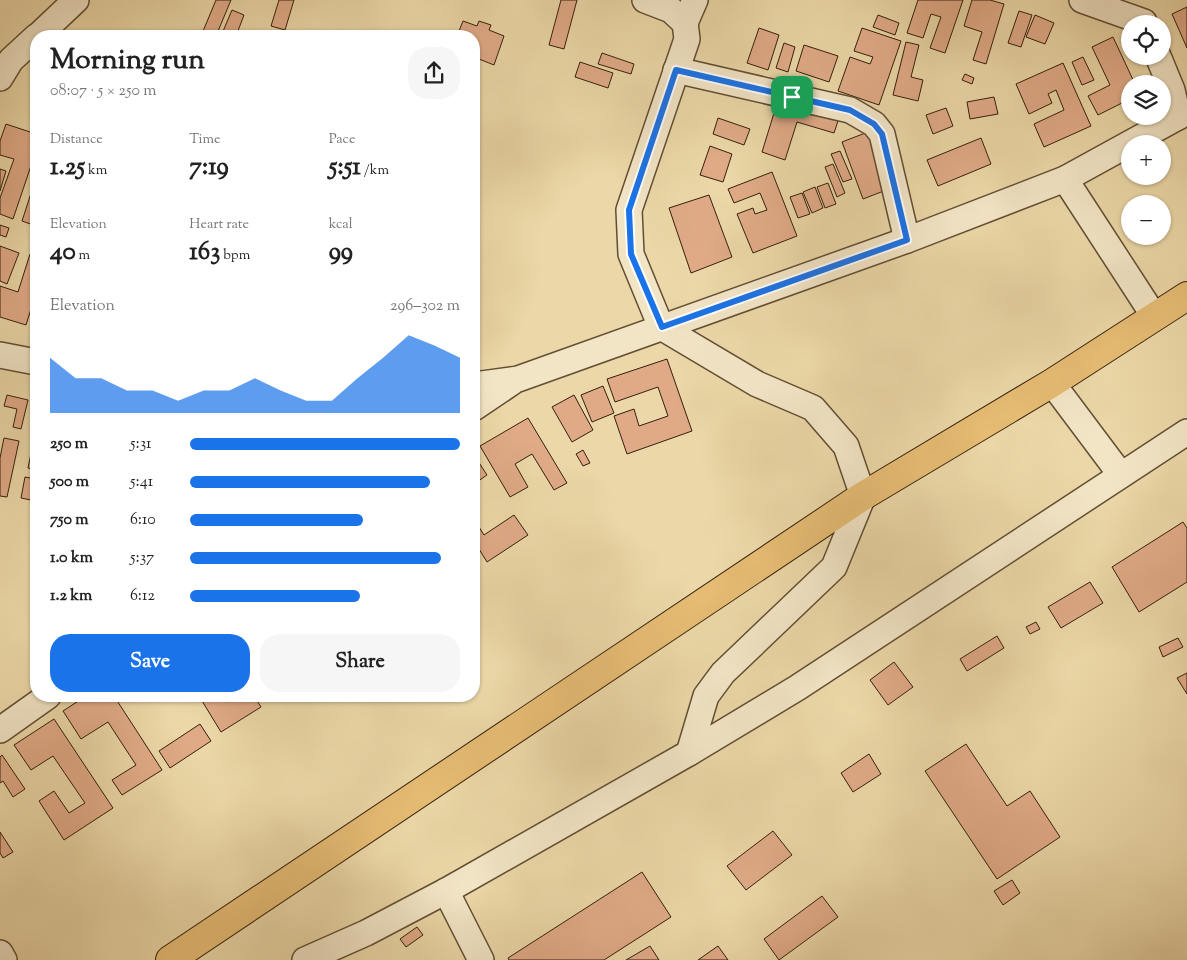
<!DOCTYPE html>
<meta charset="utf-8">
<style>
body{margin:0;font-family:"Sorts Mill Goudy",serif;background:#f6f6f6;color:#222;height:100vh;display:flex;flex-direction:column;font-size:19px;white-space:nowrap}
*{box-sizing:border-box;margin:0}
p{font-size:16px;color:#767676}
.icon{flex:none;width:28px;height:28px;fill:none;stroke:currentColor;stroke-width:2;stroke-linecap:round;stroke-linejoin:round}
.map{position:relative;flex:1;overflow:hidden}
.panel{position:absolute;left:30px;top:30px;width:450px;height:672px;display:flex;flex-direction:column;background:#fff;border-radius:20px;box-shadow:0 1px 4px #0004}
.panel>*{flex:none}
.fabs{position:absolute;left:1121px;top:15px;display:grid;gap:10px}
.fabs a{display:grid;place-items:center;width:50px;height:50px;border-radius:50%;background:#fff;box-shadow:0 1px 4px #0004;font-size:25px}
.pin{position:absolute;display:grid;place-items:center;width:42px;height:42px;color:#fff;margin:-21px;border-radius:10px;box-shadow:0 2px 8px #0006}
.round{display:grid;place-items:center;flex:none;width:52px;height:52px;border-radius:20px;background:#f6f6f6}
.head{display:flex;align-items:center;justify-content:space-between;height:85px;padding:0 20px}
h1{font-size:28px;font-weight:800;line-height:38px}
.stats{display:grid;grid-template-columns:repeat(3,1fr);gap:8px;height:85px;padding:5px 20px}
.stats div{display:grid;align-content:center}
.stats b{font-size:25px;font-weight:800}
.stats small{font-size:14px;font-weight:400}
.stats p{font-size:14px}
.chart{height:140px;padding:10px 20px}
.chart p{display:flex;justify-content:space-between}
.chart svg{width:100%;height:90px;margin-top:5px;fill:#1a73e8;opacity:.7}
.action{display:flex;gap:10px;margin-top:auto;padding:10px 20px}
.action a{flex:1;height:58px;border-radius:20px;background:#1a73e8;color:#fff;font-size:20px;font-weight:800;line-height:58px;text-align:center}
.action a+a{background:#f6f6f6;color:#222}
ul{padding:0 20px;list-style:none;font-size:16px}
li{display:grid;grid-template-columns:80px 60px 1fr;align-items:center;height:38px}
li i{height:12px;border-radius:6px;background:#1a73e8}
.map>svg:first-child{display:block}
</style>
<div class="map">
<svg width="1187" height="960" viewBox="0 0 1187 960">
<rect width="100%" height="100%" fill="#ebd7a7"/>
<filter id="stains"><feTurbulence type="fractalNoise" baseFrequency=".004" numOctaves="4"/><feColorMatrix values="0 0 0 0 .2 0 0 0 0 .09 0 0 0 0 .02 0 0 0 .5 -.17"/></filter>
<radialGradient id="worn" r=".72"><stop offset=".6" stop-color="#630" stop-opacity="0"/><stop offset="1" stop-color="#630" stop-opacity=".3"/></radialGradient>
<g fill="#e0aa87" stroke="#34200c">
<polygon points="216,0 231,0 216,36 201,36"/>
<polygon points="279,0 294,0 285,30 271,26"/>
<polygon points="561,0 577,0 564,49 549,45"/>
<polygon points="918,0 963,0 945,53 930,48 941,17 931,14 923,38 907,33"/>
<polygon points="972,0 990,0 1004,4 986,64 973,60 982,32 964,26"/>
<polygon points="1187,7 1187,48 1172,14"/>
<polygon points="232,10 244,15 236,36 221,36"/>
<polygon points="1019,11 1032,15 1021,47 1008,43"/>
<polygon points="878,15 899,23 895,35 873,27"/>
<polygon points="1035,15 1054,23 1045,44 1026,37"/>
<polygon points="463,21 477,26 479,21 491,25 489,30 504,36 494,65 474,57 474,36 457,36"/>
<polygon points="759,28 779,35 768,70 747,63"/>
<polygon points="862,28 901,41 879,105 838,91 850,57 870,64 873,57 854,51"/>
<polygon points="1113,37 1135,84 1130,84 1130,99 1098,115 1088,96 1110,85 1092,47"/>
<polygon points="906,42 919,45 911,77 923,80 918,101 893,95"/>
<polygon points="784,43 795,47 788,72 776,68"/>
<polygon points="804,45 838,56 829,82 796,71"/>
<polygon points="602,53 634,64 631,74 598,64"/>
<polygon points="1083,57 1094,80 1082,85 1072,62"/>
<polygon points="580,62 613,73 608,88 575,77"/>
<polygon points="1063,63 1091,126 1044,147 1034,124 1064,110 1056,90 1048,94 1052,103 1029,114 1016,84"/>
<polygon points="965,74 974,78 972,84 962,80"/>
<polygon points="994,97 998,114 970,119 967,102"/>
<polygon points="778,100 839,118 834,133 797,122 785,160 762,152"/>
<polygon points="946,108 953,126 933,134 926,115"/>
<polygon points="718,118 750,129 744,145 713,134"/>
<polygon points="6,124 36,134 36,151 13,219 0,214 0,198 14,159 0,155 0,141"/>
<polygon points="873,130 894,187 863,199 842,142"/>
<polygon points="981,138 991,164 938,186 927,160"/>
<polygon points="710,146 732,154 723,182 700,175"/>
<polygon points="840,151 852,179 843,182 831,154"/>
<polygon points="833,164 845,193 837,197 825,167"/>
<polygon points="0,169 6,171 0,191"/>
<polygon points="772,172 797,236 753,253 737,214 753,208 755,214 767,210 760,193 734,203 728,189"/>
<polygon points="36,178 36,226 22,221"/>
<polygon points="828,183 836,204 825,208 817,187"/>
<polygon points="815,187 823,208 812,213 803,192"/>
<polygon points="802,193 810,214 798,218 790,197"/>
<polygon points="709,195 732,257 691,273 669,208"/>
<polygon points="0,225 9,228 6,237 0,235"/>
<polygon points="0,246 19,253 7,284 0,281"/>
<polygon points="30,254 36,256 36,293 26,325 0,317 0,286 18,292"/>
<polygon points="36,307 36,329 31,327"/>
<polygon points="667,359 692,431 627,454 614,416 634,409 639,426 668,416 658,387 615,402 607,379"/>
<polygon points="603,386 614,413 592,422 581,395"/>
<polygon points="7,395 28,400 21,429 13,427 17,409 4,406"/>
<polygon points="574,395 593,430 572,442 552,407"/>
<polygon points="528,418 567,483 554,490 532,454 515,464 528,487 510,497 480,446"/>
<polygon points="36,429 36,470 28,468"/>
<polygon points="4,438 19,441 7,497 0,496 0,458"/>
<polygon points="583,450 590,463 583,466 576,454"/>
<polygon points="474,455 487,475 474,484"/>
<polygon points="25,477 36,479 36,501 21,498"/>
<polygon points="514,515 528,535 487,562 474,541 474,519 484,535"/>
<polygon points="1183,522 1187,528 1187,582 1139,612 1112,567"/>
<polygon points="1090,582 1103,603 1061,628 1048,607"/>
<polygon points="1036,622 1040,629 1030,634 1026,627"/>
<polygon points="997,636 1004,648 967,671 960,659"/>
<polygon points="1178,638 1183,647 1163,657 1159,647"/>
<polygon points="894,662 913,687 888,705 870,680"/>
<polygon points="1187,673 1187,694 1177,678"/>
<polygon points="86,696 114,696 162,770 122,795 112,780 136,765 108,722 81,739 63,711"/>
<polygon points="199,696 223,696 227,702 236,696 254,696 261,707 221,732"/>
<polygon points="54,719 113,808 64,840 39,801 54,791 69,813 85,803 53,756 31,770 14,745"/>
<polygon points="200,724 211,741 170,768 159,751"/>
<polygon points="966,744 1007,806 1030,791 1060,837 997,879 925,771"/>
<polygon points="869,754 881,774 853,792 841,773"/>
<polygon points="2,755 25,789 13,797 3,781 0,783 0,757"/>
<polygon points="773,831 792,855 746,890 727,866"/>
<polygon points="0,832 13,852 3,858 0,853"/>
<polygon points="642,872 671,917 604,960 509,960 508,958"/>
<polygon points="1012,880 1020,893 1003,905 994,891"/>
<polygon points="822,896 838,917 779,960 764,939"/>
<polygon points="417,927 423,935 406,947 400,939"/>
<polygon points="650,946 659,960 626,960"/>
<polygon points="718,946 728,960 698,960"/>
</g>
<g fill="none" stroke-linecap="round" stroke-linejoin="round">
<defs>
<g id="minor">
<polyline points="645,0 671,10 685,23 687,39 629,210 631,254 661,327 757,384 813,408 846,446 863,496 834,567 723,673 706,696 689,753"/>
<polyline points="1082,0 1144,22"/>
<polyline points="685,23 695,0"/>
<polyline points="38,36 76,0"/>
<polyline points="1158,56 1172,90 1178,117"/>
<polyline points="676,70 850,110 874,124 882,134 907,240"/>
<polyline points="0,78 11,60 36,37"/>
<polyline points="1065,179 1154,316"/>
<polyline points="0,355 36,362"/>
<polyline points="1052,383 1121,475"/>
<polyline points="474,385 518,379 907,240 1065,179 1187,112"/>
<polyline points="474,408 511,383"/>
<polyline points="0,730 48,696"/>
<polyline points="446,891 481,960"/>
<polyline points="0,953 4,960"/>
<polyline points="305,960 366,933 446,891 689,753 797,688 1187,432"/>
</g>
<polyline id="highway" points="170,960 863,496 1052,383 1187,296"/>
</defs>
<use href="#minor" stroke="#624e33" stroke-width="28"/>
<use href="#highway" stroke="#34200c" stroke-width="30"/>
<use href="#minor" stroke="#f2e5c6" stroke-width="25"/>
<use href="#highway" stroke="#e6bc74" stroke-width="28"/>
</g>
<g fill="none" stroke-linecap="round" stroke-linejoin="round">
<defs>
<polygon id="route" points="676,70 850,110 874,124 882,134 907,240 662,327 631,254 629,210"/>
</defs>
<use href="#route" stroke="#fff" stroke-width="10"/>
<use href="#route" stroke="#1a73e8" stroke-width="6"/>
</g>
<rect width="100%" height="100%" filter="url(#stains)"/>
<rect width="100%" height="100%" fill="url(#worn)"/>
</svg>
<div class="fabs">
<a><svg class="icon" aria-label="locate" viewBox="0 0 24 24"><circle cx="12" cy="12" r="6"/><path d="M12 2v4M12 18v4M2 12h4M18 12h4"/></svg></a>
<a><svg class="icon" aria-label="layers" viewBox="0 0 24 24"><path d="M12 4l9 5-9 5-9-5zM3 14l9 5 9-5"/></svg></a>
<a>+</a>
<a>−</a>
</div>
<div class="pin" style="left:792px;top:97px;background:#1e9e55"><svg class="icon" aria-label="arrive" viewBox="0 0 24 24"><path d="M6 21V4h12l-3 4 3 4H6"/></svg></div>
<section class="panel">
<div class="head"><div><h1>Morning run</h1><p>08:07 · 5 × 250 m</p></div><a class="round"><svg class="icon" aria-label="share" viewBox="0 0 24 24"><path d="M12 15V3M7 8l5-5 5 5M5 13v7h14v-7"/></svg></a></div>
<div class="stats">
<div><p>Distance</p><b>1.25<small> km</small></b></div>
<div><p>Time</p><b>7:19</b></div>
<div><p>Pace</p><b>5:51<small> /km</small></b></div>
</div>
<div class="stats">
<div><p>Elevation</p><b>40<small> m</small></b></div>
<div><p>Heart rate</p><b>163<small> bpm</small></b></div>
<div><p>kcal</p><b>99</b></div>
</div>
<div class="chart"><p><span>Elevation</span>296–302 m</p>
<svg viewBox="0 0 160 44" preserveAspectRatio="none"><path d="M0 44V17L10 27L20 27L30 33L40 33L50 38L60 33L70 33L80 27L90 33L100 38L110 38L120 27L130 17L140 6L150 11L160 17V44z"/></svg>
</div>
<ul>
<li><b>250 m</b>5:31<i style="width:100%"></i></li>
<li><b>500 m</b>5:41<i style="width:89%"></i></li>
<li><b>750 m</b>6:10<i style="width:64%"></i></li>
<li><b>1.0 km</b>5:37<i style="width:93%"></i></li>
<li><b>1.2 km</b>6:12<i style="width:63%"></i></li>
</ul>
<div class="action"><a>Save</a><a>Share</a></div>
</section>
</div>
